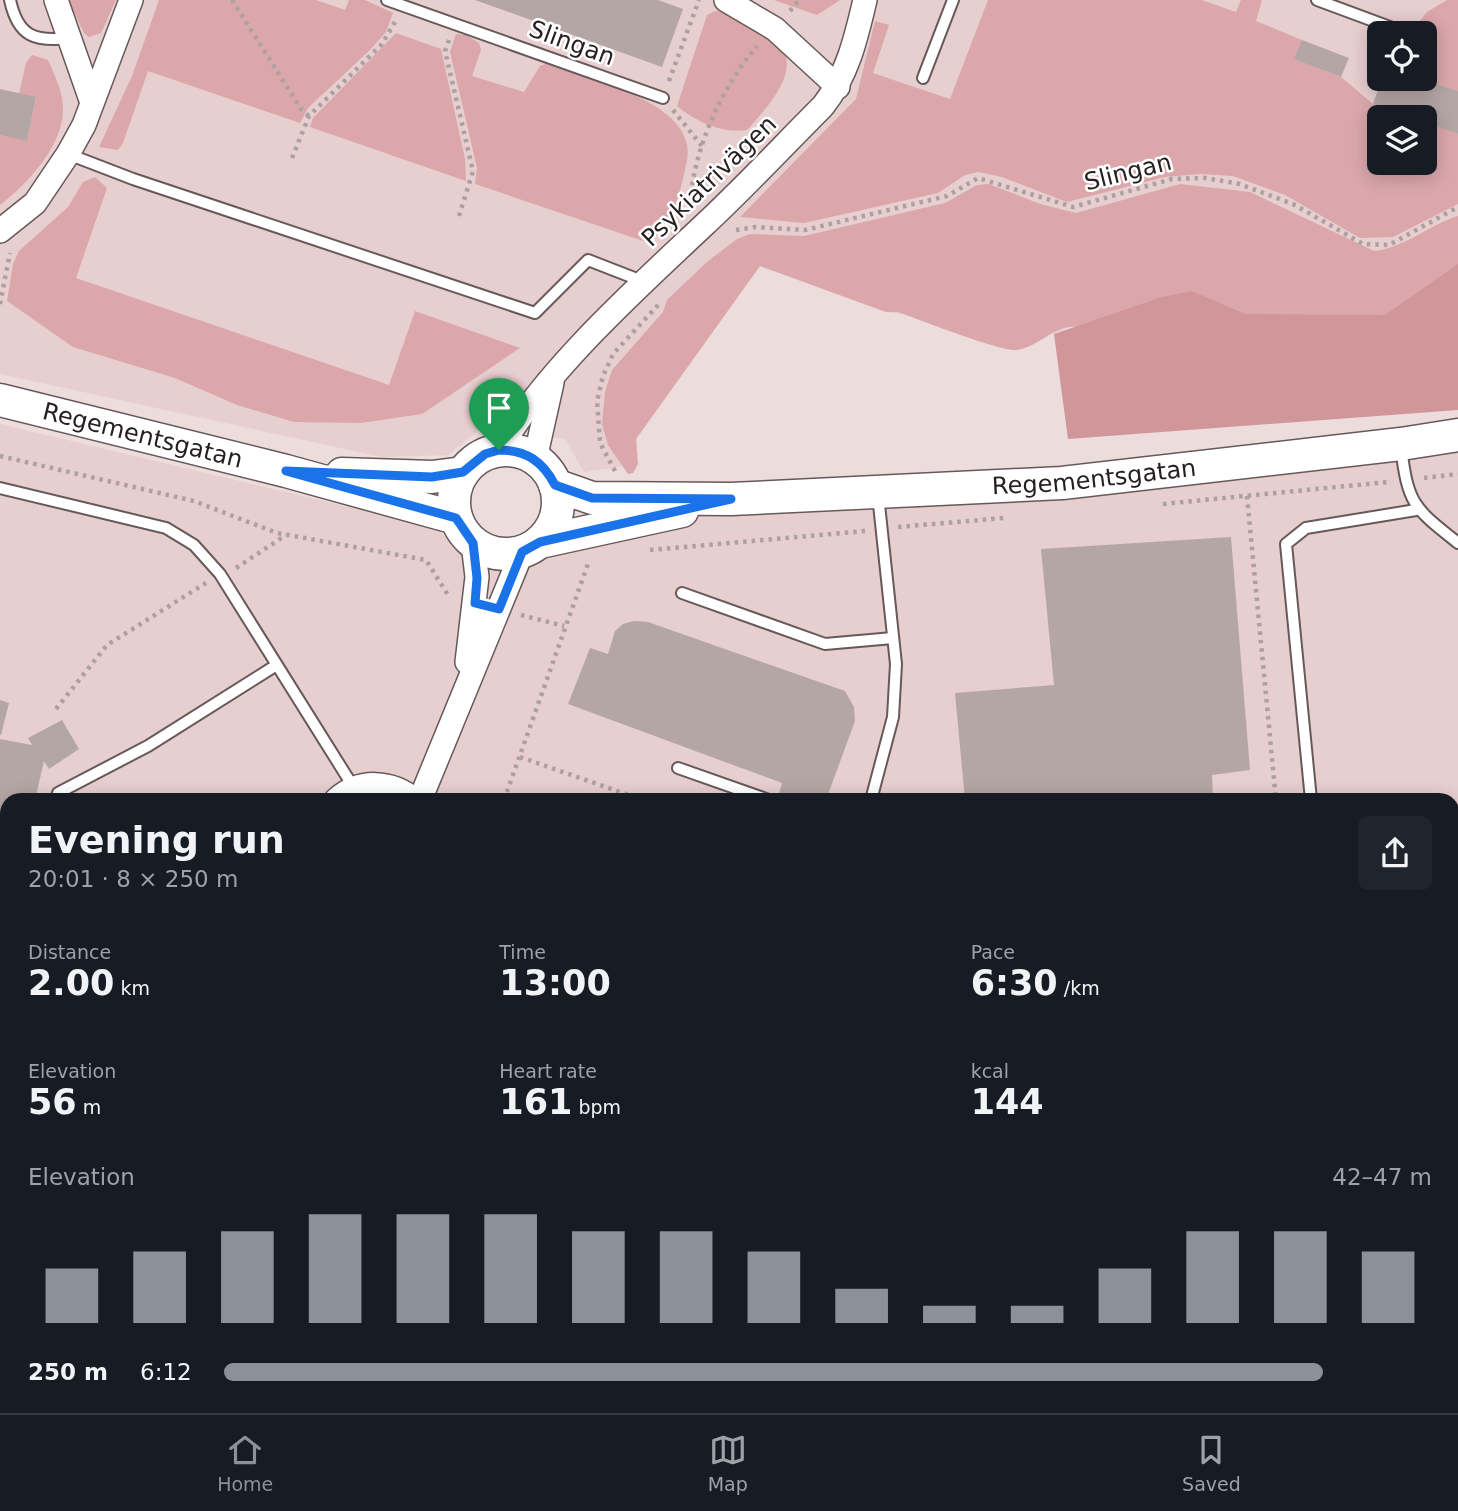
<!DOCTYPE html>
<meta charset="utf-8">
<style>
body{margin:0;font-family:"DejaVu Sans",sans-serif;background:#20242c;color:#f1f3f6;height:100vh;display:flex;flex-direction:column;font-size:26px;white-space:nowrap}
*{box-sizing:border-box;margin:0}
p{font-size:23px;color:#9ea1a6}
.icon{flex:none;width:38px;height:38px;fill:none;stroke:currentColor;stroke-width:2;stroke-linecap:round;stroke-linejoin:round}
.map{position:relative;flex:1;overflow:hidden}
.side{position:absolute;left:0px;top:793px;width:1460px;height:621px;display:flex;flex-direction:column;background:#171b24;border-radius:21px 21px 0 0;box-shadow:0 4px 18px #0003}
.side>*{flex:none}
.controls{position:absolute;left:1367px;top:21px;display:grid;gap:14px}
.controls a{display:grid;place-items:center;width:70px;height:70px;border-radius:10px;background:#171b24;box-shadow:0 4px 18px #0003;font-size:35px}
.pin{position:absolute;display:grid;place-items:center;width:60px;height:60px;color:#fff;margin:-72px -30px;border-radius:50% 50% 50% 0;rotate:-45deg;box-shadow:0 0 7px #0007}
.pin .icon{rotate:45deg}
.round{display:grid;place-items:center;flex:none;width:74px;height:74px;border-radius:10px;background:#20242c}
.head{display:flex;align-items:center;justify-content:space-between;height:119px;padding:0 28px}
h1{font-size:38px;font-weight:600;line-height:52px}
.metrics{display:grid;grid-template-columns:repeat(3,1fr);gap:10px;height:119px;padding:7px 28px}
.metrics div{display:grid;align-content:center}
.metrics b{font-size:35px;font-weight:600}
.metrics small{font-size:19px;font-weight:400}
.metrics p{font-size:19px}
.chart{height:196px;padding:14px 28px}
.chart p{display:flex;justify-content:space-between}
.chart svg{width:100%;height:126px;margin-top:7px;stroke:#8c9099;stroke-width:6}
ul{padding:0 28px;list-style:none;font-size:23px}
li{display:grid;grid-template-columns:112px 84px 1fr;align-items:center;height:52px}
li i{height:18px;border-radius:9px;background:#8c9099}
.menu{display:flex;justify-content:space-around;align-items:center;height:98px;border-top:2px solid #363941;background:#171b24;font-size:19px;color:#9ea1a6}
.menu a{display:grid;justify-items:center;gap:4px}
.menu .active{color:#8c9099}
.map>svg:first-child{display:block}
</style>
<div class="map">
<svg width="1458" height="1413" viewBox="0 0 1458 1413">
<rect width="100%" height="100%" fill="#ecdcdc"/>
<g fill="#e7cecf" fill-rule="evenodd">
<path d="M0 0H1458V264L1121 313 1072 326 1054 334 886 312 760 266 636 439 638 464 584 472 565 439 480 429 448 455 382 457 0 374ZM1379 33H1424V79H1379ZM1379 117H1424V163H1379Z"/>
<polygon points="0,424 437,528 459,552 490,565 529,568 583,541 737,507 1458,444 1458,1413 376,1413 368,1407 1452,1407 1452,800 7,800 7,1137 0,1142"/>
</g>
<g fill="#dba7ab">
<polygon points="68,0 116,0 101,33 89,37 84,33"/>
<polygon points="159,0 316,0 345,10 349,0 365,0 393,13 386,32 370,50 308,108 300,123 148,71 123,143 118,150 99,147 132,76"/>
<polygon points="774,0 840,0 817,15"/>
<polygon points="988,0 1202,0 1236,12 1241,0 1262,0 1256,21 1302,40 1295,59 1341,77 1373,104 1411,117 1379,117 1379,163 1424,163 1425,122 1458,134 1458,204 1393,237 1360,238 1285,195 1233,176 1200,174 1165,177 1067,202 1002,177 978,172 965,175 938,193 804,223 740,217 856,99 875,21 889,25 873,73 950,99"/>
<polygon points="1447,0 1458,0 1458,91 1422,79 1424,33 1410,33 1427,12"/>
<path d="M715 11 725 12C737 18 770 30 778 40 804 71 766 108 747 130 722 134 695 121 677 106L707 15Z"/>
<polygon points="396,33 441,49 465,159 466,181 310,127 313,118"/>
<path d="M456 34 466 35 479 43 481 50 472 76 524 92 540 66 545 64C584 78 674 97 686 141 690 153 686 166 683 178 678 202 668 227 649 243L475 184 477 168 450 52Z"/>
<path d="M32 55 48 60C55 76 64 94 63 112 61 148 27 184 0 205V135L27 140 36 98 19 94 26 63Z"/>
<polygon points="95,177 107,188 76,278 389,385 415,311 520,348 422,414 361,423 294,422 237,405 175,378 73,347 7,301 13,264 19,251 68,207 83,182"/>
<path d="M989 184 1040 204 1076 213 1180 184 1250 192 1374 251C1404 248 1429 225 1458 216V300L1385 315 1085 328C1053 321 1045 346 1016 350 1002 352 917 319 898 312H886L760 266 636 439 638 464 633 473 628 474 608 445 602 424 605 392 612 370 663 312 667 300 708 261 737 239 750 234 804 236 945 203 977 185Z"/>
</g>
<g fill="#d1969a">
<polygon points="1458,264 1458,410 1068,439 1054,334 1162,297 1192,291 1245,314 1385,315"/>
<polygon points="7,1234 7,1407 224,1407 220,1413 0,1413 0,1239"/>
</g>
<g fill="#b5a6a6">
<polygon points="475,0 658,0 683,9 662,67"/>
<polygon points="1302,40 1349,58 1341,77 1294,59"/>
<polygon points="1382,79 1422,79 1458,91 1458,134 1424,122 1424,117 1411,117 1373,104"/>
<polygon points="0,89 36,97 27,141 0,135"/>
<polygon points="1231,537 1250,770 1212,775 1213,800 965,800 955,693 1054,685 1041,549"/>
<polygon points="634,621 648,622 845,691 854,707 855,721 826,800 799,800 779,793 782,783 568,704 590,648 608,654 615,631 623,624"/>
<polygon points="0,700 9,703 1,735 0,735"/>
<polygon points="62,720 79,749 49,769 44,761 35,800 7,800 7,919 0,945 0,739 32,745 28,738"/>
<polygon points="1452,1038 1458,1042 1458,1245 1452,1241"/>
<polygon points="437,1407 829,1407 837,1413 432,1413"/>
<polygon points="1092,1407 1176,1407 1183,1413 1099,1413"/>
</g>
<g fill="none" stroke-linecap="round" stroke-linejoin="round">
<defs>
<g id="lane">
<path d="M10 0C18 37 35 42 70 38"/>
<polyline points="387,0 663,98"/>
<polyline points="1317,0 1398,30"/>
<polyline points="923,78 953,0"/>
<polyline points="68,154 133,179 535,313 588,260 642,281"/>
<path d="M1401 447C1408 505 1414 508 1458 543"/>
<polyline points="0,488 166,528 194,545 220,574 354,788"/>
<polyline points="682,593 825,644 893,638"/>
<polyline points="678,768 769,800"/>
<polyline points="56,800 58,793 148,746 275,666"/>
<polyline points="871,800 893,717 896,664 878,495"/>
<polyline points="1311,800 1286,544 1306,528 1416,510"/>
<polyline points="1452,965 1458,970"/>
<polyline points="1452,1382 1458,1386"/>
<polyline points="1030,1413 1034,1407"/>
</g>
<g id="street">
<polyline points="56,0 91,100"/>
<polyline points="726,0 775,29 838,87"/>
<polyline points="0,231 35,203 68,154 84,125 131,0"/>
<path d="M499 450C547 369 634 291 703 226 744 188 783 146 823 106 848 74 856 38 865 0"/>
<polyline points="535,459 552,383"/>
<polyline points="467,662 477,577 473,543"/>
<path d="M336 800C360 778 392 781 415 800"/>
<polyline points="420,800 522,552"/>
<polyline points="0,1132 7,1128"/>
<polyline points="949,1407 957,1413"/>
</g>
<g id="secondary">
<path id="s1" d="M0 400 286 471 456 518"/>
<circle cx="506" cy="502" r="52"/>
<polyline points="342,474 432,477 463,473"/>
<path id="s2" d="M555 485 592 498 731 499 1062 483 1401 444 1458 435"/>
<polyline points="540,542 682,511"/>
</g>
</defs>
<use href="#lane" stroke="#67595a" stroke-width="14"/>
<use href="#street" stroke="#67595a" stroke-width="26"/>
<use href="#secondary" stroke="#67595a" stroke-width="35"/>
<g stroke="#ada0a1" stroke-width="4.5" stroke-dasharray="3.5 5" stroke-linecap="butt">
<polyline points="232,0 301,109 309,116"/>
<polyline points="790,11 799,0"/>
<polyline points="449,40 445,51 473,171 459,216"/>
<polyline points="669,81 699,0"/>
<polyline points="673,110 702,146"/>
<polyline points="292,158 309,116 382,44 395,22"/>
<path d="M690 202C695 147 721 88 757 46"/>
<polyline points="736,230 755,227 805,230 947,196 978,178 1073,207 1172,179 1205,178 1240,184 1293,204 1363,244 1389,245 1458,207"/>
<polyline points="0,304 10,253"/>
<polyline points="0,456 194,501 277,533 426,560 448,595"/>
<polyline points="615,471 600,443 597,401 603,376 613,354 658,305"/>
<polyline points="1424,478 1458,474"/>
<polyline points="1247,496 1276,800"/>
<polyline points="1163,504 1388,482"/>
<polyline points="898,527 1004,518"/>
<polyline points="650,550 865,531"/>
<polyline points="236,568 286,535"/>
<polyline points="521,615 564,626"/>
<polyline points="56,709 107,645 206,583"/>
<polyline points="520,757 643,800"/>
<polyline points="504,800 589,561"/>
<polyline points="1452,1006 1458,1010"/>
<polyline points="0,1198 7,1194"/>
<polyline points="893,1407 901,1413"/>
</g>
<use href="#lane" stroke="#fff" stroke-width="10"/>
<use href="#street" stroke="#fff" stroke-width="23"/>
<use href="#secondary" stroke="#fff" stroke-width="32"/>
</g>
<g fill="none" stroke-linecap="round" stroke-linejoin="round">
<defs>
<path id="route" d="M499 450C527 450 543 462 555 485L592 498 731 499 540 542 522 552 499 609 475 603 477 578 473 543 456 518 286 471 432 477 463 472 485 454Z"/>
</defs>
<use href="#route" stroke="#fff" stroke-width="14"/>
<use href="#route" stroke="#1a73e8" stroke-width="9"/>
</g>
<g text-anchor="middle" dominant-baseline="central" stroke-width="5" stroke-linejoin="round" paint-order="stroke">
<g font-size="24" fill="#262021" stroke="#fff">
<text transform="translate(572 43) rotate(20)">Slingan</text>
<text transform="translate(1128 172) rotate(-14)">Slingan</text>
<text transform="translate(709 181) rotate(-44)">Psykiatrivägen</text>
<text stroke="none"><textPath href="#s1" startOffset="147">Regementsgatan</textPath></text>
<text stroke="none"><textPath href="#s2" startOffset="542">Regementsgatan</textPath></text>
</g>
</g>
</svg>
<div class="controls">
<a><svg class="icon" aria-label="locate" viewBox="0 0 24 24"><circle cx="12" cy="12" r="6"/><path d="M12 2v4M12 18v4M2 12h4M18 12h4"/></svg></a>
<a><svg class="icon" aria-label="layers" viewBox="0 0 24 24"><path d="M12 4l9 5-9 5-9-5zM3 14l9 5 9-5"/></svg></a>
</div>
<div class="pin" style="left:499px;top:450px;background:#1e9e55"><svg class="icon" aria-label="arrive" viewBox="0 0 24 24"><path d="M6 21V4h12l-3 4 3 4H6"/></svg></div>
<section class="side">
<div class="head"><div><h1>Evening run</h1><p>20:01 · 8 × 250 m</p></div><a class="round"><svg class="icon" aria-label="share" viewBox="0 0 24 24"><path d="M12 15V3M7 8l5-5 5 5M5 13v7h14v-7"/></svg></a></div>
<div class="metrics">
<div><p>Distance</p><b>2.00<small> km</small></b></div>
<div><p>Time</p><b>13:00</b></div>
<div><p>Pace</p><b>6:30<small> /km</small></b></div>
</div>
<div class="metrics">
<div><p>Elevation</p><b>56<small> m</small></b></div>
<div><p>Heart rate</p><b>161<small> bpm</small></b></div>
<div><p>kcal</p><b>144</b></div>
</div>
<div class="chart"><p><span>Elevation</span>42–47 m</p>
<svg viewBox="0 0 160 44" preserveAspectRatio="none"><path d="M5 44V25M15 44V19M25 44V12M35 44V6M45 44V6M55 44V6M65 44V12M75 44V12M85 44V19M95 44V32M105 44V38M115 44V38M125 44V25M135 44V12M145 44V12M155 44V19"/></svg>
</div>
<ul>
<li><b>250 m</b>6:12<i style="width:91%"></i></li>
</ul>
</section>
</div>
<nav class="menu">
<a class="active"><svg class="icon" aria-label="home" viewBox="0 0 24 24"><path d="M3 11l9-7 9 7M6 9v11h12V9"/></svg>Home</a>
<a><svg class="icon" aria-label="map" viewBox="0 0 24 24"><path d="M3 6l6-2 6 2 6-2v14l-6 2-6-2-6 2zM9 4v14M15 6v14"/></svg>Map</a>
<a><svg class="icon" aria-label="saved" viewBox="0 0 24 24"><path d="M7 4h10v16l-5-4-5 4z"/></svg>Saved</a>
</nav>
